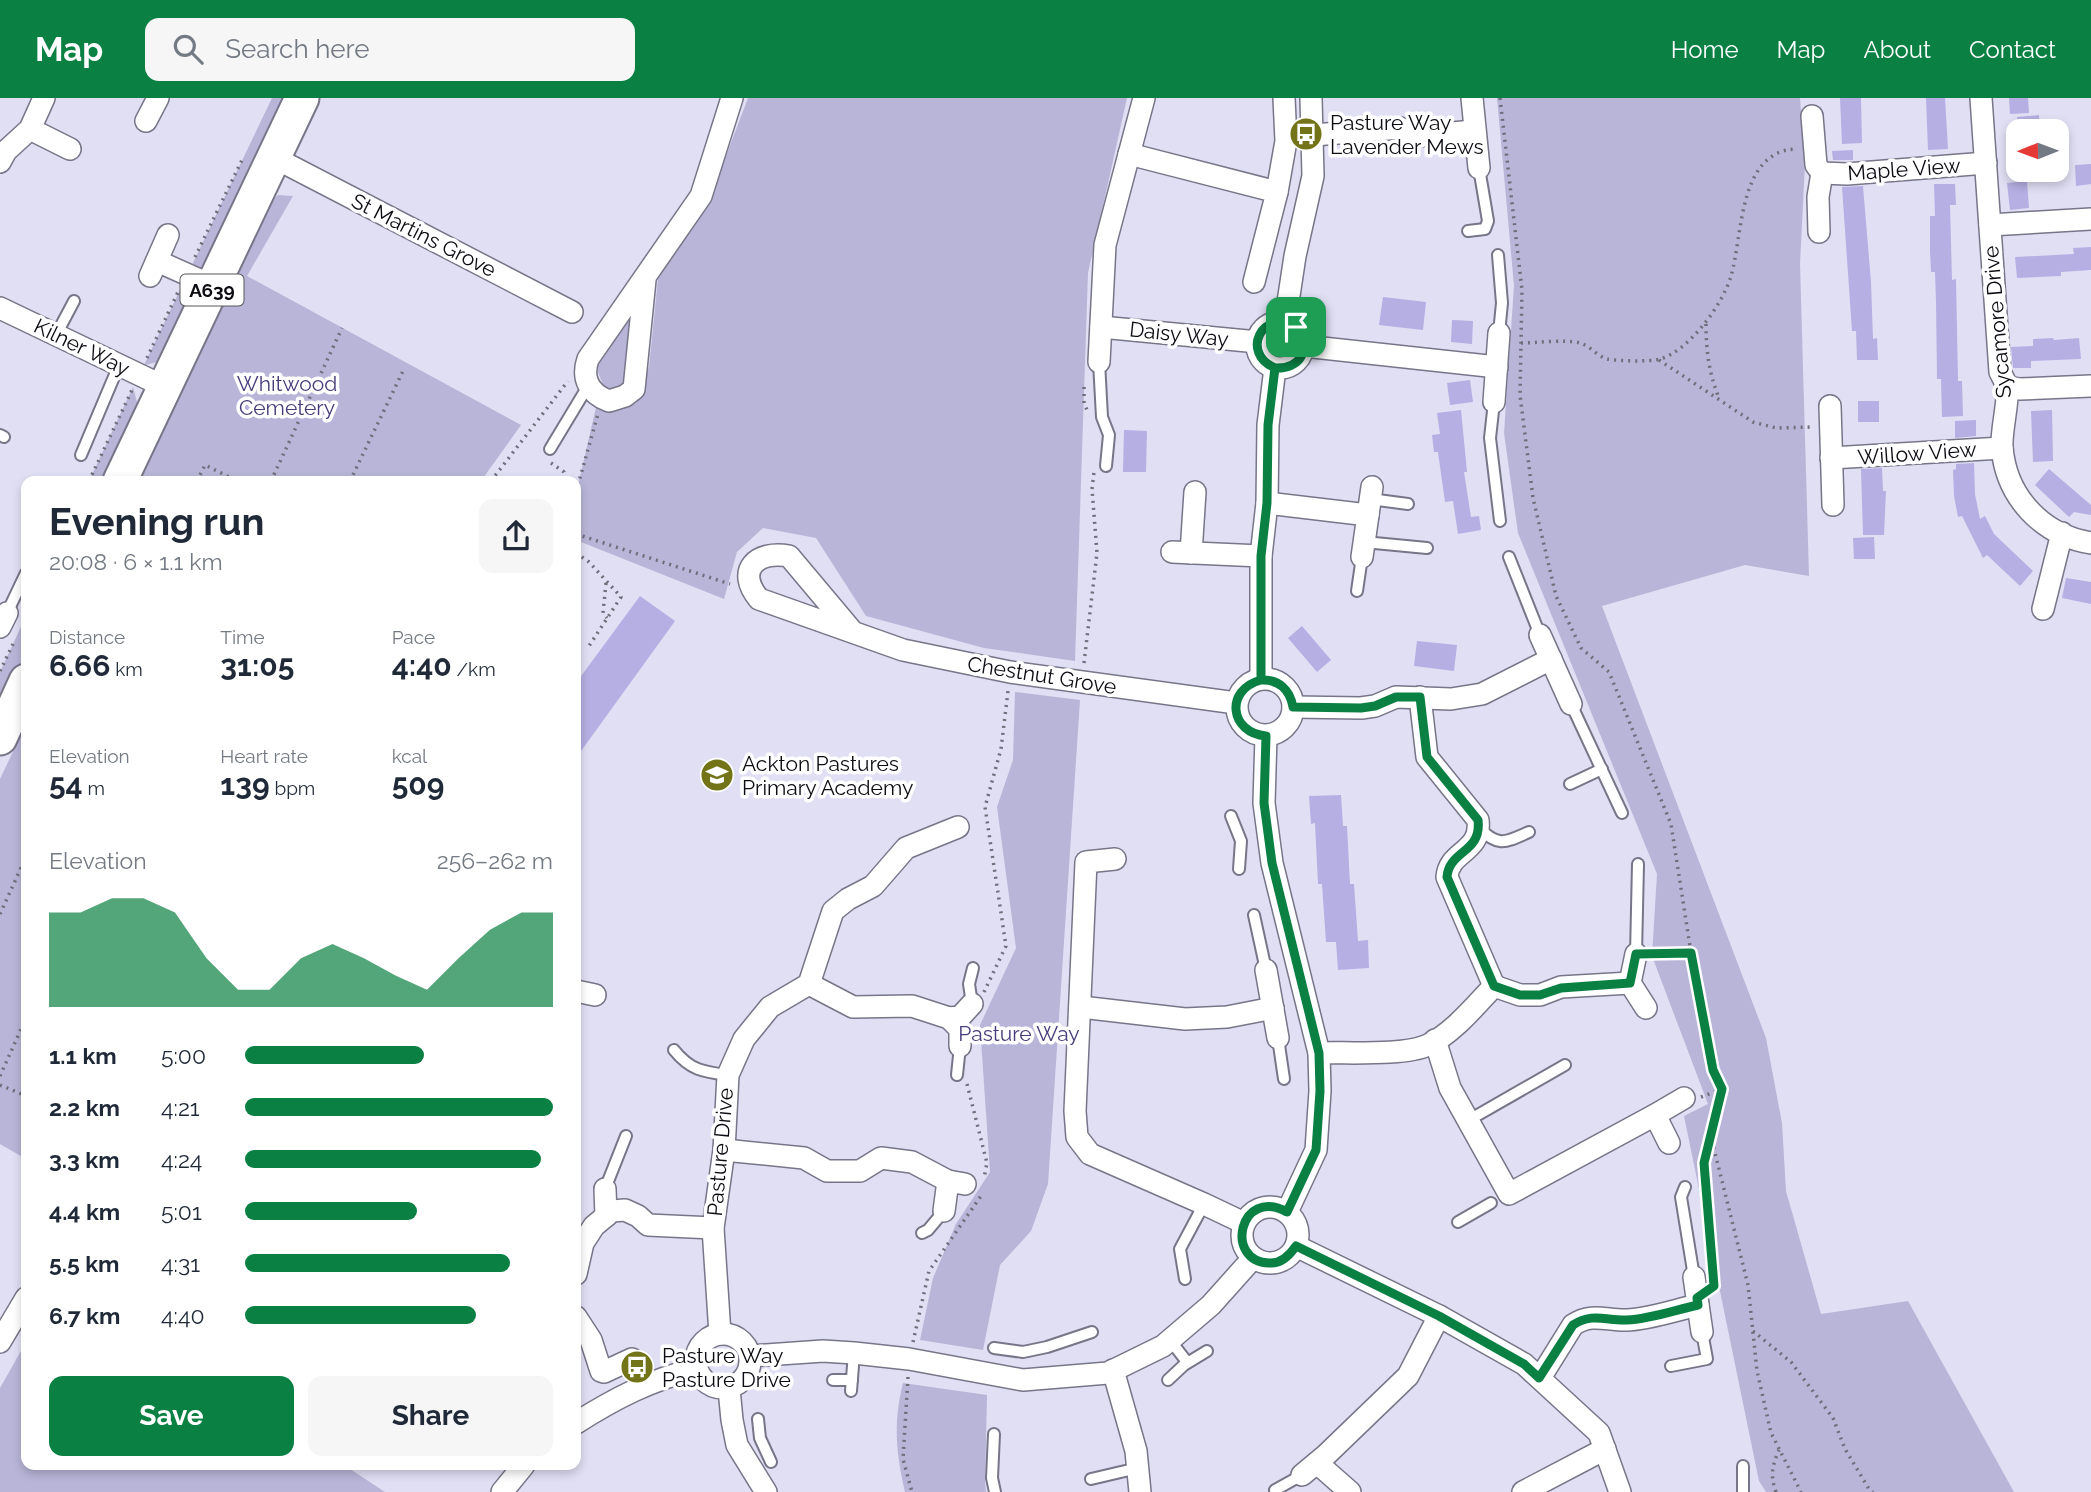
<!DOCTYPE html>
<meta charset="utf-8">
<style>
body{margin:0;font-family:Raleway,sans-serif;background:#f6f6f7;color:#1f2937;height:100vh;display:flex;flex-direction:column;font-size:26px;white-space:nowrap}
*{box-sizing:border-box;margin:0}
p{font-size:23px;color:#747a83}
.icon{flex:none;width:38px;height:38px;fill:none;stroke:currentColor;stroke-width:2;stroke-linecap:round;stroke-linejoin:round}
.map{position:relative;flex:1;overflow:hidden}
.side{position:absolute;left:21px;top:378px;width:560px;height:994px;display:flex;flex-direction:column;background:#fff;border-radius:14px;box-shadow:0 4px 10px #0003}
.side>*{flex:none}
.needle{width:46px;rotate:269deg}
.tools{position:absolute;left:2006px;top:21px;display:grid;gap:14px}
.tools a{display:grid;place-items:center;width:63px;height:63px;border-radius:14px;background:#fff;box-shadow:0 4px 10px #0003;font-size:35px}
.pin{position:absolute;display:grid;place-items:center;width:60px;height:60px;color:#fff;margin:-30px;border-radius:14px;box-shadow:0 4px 10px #0006}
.round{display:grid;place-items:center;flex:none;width:74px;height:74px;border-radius:14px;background:#f6f6f7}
.headline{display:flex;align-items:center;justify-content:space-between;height:119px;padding:0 28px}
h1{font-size:38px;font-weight:700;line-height:52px}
.stats{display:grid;grid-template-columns:repeat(3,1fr);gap:10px;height:119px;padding:7px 28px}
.stats div{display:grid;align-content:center}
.stats b{font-size:30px;font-weight:700}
.stats small{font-size:19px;font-weight:400}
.stats p{font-size:19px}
.chart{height:196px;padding:14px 28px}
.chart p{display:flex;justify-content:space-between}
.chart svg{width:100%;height:126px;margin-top:7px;fill:#0b8043;opacity:.7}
.cta{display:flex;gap:14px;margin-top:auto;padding:14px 28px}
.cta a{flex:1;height:80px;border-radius:14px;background:#0b8043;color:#fff;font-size:28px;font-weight:700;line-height:80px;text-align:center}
.cta a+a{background:#f6f6f7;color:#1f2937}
ul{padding:0 28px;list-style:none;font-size:23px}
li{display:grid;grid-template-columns:112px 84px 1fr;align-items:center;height:52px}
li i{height:18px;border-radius:9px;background:#0b8043}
header{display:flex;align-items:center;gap:42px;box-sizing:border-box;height:98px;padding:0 35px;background:#0b8043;color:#fff}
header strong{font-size:33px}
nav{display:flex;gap:38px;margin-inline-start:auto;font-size:24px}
.search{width:490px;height:63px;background:#f6f6f7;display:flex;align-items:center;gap:18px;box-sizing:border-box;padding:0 24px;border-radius:14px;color:#747a83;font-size:26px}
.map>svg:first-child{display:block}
</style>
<header>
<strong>Map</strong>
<div class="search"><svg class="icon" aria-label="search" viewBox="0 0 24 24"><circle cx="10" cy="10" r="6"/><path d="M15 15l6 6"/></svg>Search here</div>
<nav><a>Home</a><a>Map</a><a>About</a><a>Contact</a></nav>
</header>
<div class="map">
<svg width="2091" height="1394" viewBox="0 0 2091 1394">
<rect width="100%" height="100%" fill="#e1dff4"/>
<g fill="#b8b5d8">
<polygon points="272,0 291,0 163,263 144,267"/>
<polygon points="748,0 1127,0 1088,175 1075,563 984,550 866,518 816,440 763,430 737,454 724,501 576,442 576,396 597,305 617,311 636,305 649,269 658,181 710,100"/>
<polygon points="1497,0 1800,0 1805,66 1800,166 1809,478 1745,467 1602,508 1766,940 1782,1025 1786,1093 1821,1216 1908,1203 2014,1394 1766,1394 1759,1383 1684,1018 1708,1006 1652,858 1657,776 1518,435 1504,335 1514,188"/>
<polygon points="278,97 293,98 247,178 521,327 481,383 140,383 273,101"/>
<polygon points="635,212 629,281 623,288 613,292 604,289 595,267"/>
<polygon points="133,289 138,308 107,383 89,383"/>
<polygon points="26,518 26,558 0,615 0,574"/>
<polygon points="1015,594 1080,602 1048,1086 1031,1133 1000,1167 983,1252 920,1242 933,1180 956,1126 990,1074 980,927 1016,850 997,709 1013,662"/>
<polygon points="26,626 26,1061 0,1046 0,681"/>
<polygon points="26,1244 26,1367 344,1367 385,1394 0,1394 0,1290"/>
<path d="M903 1285 987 1297 985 1385 986 1394H905C896 1354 893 1325 903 1285Z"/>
</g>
<g fill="#b5afe3">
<polygon points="1840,0 1861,0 1862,45 1842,46"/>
<polygon points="1926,0 1945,0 1948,51 1928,52"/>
<polygon points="2009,0 2028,0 2029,15 2010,16"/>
<polygon points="2039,17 2040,33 2018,33 2017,19"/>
<polygon points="1853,52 1853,62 1833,62 1832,53"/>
<polygon points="2091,66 2091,86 2076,88 2075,67"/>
<polygon points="2027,83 2029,110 2010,112 2007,85"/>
<polygon points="1934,86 1955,86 1956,107 1950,107 1952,182 1956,181 1958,283 1962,283 1963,318 1942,319 1941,281 1937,281 1936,203 1935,174 1931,174 1930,153 1930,118 1935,118"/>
<polygon points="1863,88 1871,184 1873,241 1877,240 1878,262 1857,262 1856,233 1852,233 1842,89"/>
<polygon points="2091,149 2091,172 2061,174 2061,178 2017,180 2015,159 2074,156 2073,150"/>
<polygon points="1383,199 1426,204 1423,232 1379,227"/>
<polygon points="1452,222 1473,223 1472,246 1451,244"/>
<polygon points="2053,240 2054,242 2079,240 2081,261 2031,263 2031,270 2013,270 2011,249 2033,248 2033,241"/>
<polygon points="1470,282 1473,304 1450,307 1447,285"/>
<rect x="1858" y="303" width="21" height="21"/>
<polygon points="1461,312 1467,374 1464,374 1471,419 1479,418 1481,432 1458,436 1453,403 1445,404 1438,354 1434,354 1432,337 1440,336 1437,315"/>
<polygon points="2052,312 2053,363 2033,364 2031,313"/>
<polygon points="1976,322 1976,338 1955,340 1955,323"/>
<polygon points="1124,332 1147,333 1146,374 1123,374"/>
<polygon points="1974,365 1975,396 1980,421 1985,418 1994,436 2033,473 2020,488 1987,457 1983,460 1962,418 1958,419 1954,398 1953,372 1956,371 1956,366"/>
<polygon points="1882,370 1883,393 1886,393 1884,437 1863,437 1861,371"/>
<polygon points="2049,371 2091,407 2091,417 2074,414 2069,419 2035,387"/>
<polygon points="1874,439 1875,461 1854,461 1853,440"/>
<polygon points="2066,480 2091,484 2091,506 2062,500"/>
<polygon points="640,498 675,523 576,660 576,585"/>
<polygon points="1302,528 1331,562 1317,574 1288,540"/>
<polygon points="1417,543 1457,547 1454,573 1414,568"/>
<polygon points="1341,697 1343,728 1347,728 1350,786 1354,786 1358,843 1368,842 1369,870 1338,872 1336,844 1326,844 1322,786 1318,786 1315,725 1311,726 1309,698"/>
</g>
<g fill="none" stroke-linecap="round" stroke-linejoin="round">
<defs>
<g id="lane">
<polyline points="1468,133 1485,131 1488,123 1479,70"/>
<polyline points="1498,157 1502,205 1499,235"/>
<polyline points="56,237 74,203"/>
<polyline points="1099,264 1102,319 1109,337 1106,368"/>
<polyline points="1494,304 1490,340 1500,423"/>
<polyline points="0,337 4,339"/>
<polyline points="550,351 588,288"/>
<polyline points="81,357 119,267"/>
<polyline points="1370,401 1408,406"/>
<polyline points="1364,444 1427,450"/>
<polyline points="1509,459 1540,537"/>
<polyline points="1357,493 1362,459"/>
<polyline points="7,515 26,475"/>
<polyline points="1571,606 1622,715"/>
<polyline points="1570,686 1602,671"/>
<polyline points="1231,718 1241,743 1239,771"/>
<path d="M1479 730C1499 750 1506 744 1529 734"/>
<polyline points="1254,817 1266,872"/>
<polyline points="1636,856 1638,766"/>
<polyline points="972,906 969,886 973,870"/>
<polyline points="1278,940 1284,981"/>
<path d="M674 952C690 972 703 974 728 977"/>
<polyline points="957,977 960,948"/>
<polyline points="1469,1022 1565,967"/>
<polyline points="1685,1089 1681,1099 1694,1179"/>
<polyline points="605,1091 626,1038"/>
<polyline points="1458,1124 1491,1105"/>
<polyline points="922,1135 928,1132 944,1113"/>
<polyline points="1185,1181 1180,1151 1204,1106"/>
<polyline points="1170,1242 1187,1264"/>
<polyline points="994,1250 1023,1254 1047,1249 1092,1234"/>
<polyline points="1671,1268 1707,1261 1702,1234"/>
<polyline points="833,1282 852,1282"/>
<polyline points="1168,1282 1184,1267 1207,1253"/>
<polyline points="851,1293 854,1255"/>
<polyline points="758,1321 760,1340 771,1364"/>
<polyline points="994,1336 992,1380 995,1394"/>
<polyline points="1743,1368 1743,1394"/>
<polyline points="1091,1381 1138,1370"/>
<polyline points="1275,1392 1302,1377"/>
</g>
<g id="street">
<polyline points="1472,0 1479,70"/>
<path d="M1981 0 2000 274C2002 278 2006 285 2007 289 2009 303 2001 332 2002 349 2006 399 2042 437 2091 445"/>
<polyline points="1812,18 1816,67 1822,75 1847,76 1986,65"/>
<polyline points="146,23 158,0"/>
<polyline points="30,31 70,51"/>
<polyline points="1314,37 1400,30 1418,38 1474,33"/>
<polyline points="1129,56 1277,94 1254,184"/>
<polyline points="275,60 572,214"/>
<polyline points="0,64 6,53 30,31 44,0"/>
<polyline points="1277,94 1286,43 1284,0"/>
<polyline points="1990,127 2091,121"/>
<polyline points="1819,134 1818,99 1822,75"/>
<polyline points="157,163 213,188"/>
<polyline points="150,178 168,137"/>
<path d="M645 182 634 291 625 298 609 303C590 296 581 281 588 261L701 98 732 0"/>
<polyline points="0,210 165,289"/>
<circle cx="1280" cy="247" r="23"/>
<polyline points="1285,224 1295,158 1313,78 1311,0"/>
<polyline points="1101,229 1258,244"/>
<polyline points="1304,248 1497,269"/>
<polyline points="1099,264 1105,147 1144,0"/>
<polyline points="2007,289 2020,291 2091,288"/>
<polyline points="1494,304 1499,235"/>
<polyline points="1830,308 1833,407"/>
<polyline points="1831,360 2002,350"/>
<polyline points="1267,405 1368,417"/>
<polyline points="1172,454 1261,458"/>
<polyline points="1191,455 1195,394"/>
<polyline points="1362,459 1372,389"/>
<polyline points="2043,511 2062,435"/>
<polyline points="0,529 7,515"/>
<path d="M852 533 789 458C757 452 735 472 759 501L903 552 1010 574 1236 605"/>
<polyline points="1540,537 1571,606"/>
<circle cx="1265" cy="609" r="28"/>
<polyline points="1261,581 1261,458 1267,405 1268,327 1275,270"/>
<path d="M1420 599 1427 659 1478 722C1482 755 1449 752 1447 779L1494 888"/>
<polyline points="1293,609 1361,610 1375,608 1396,599 1451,601 1482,596 1551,561"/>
<polyline points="1266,638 1264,705 1272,765 1319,955 1320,993 1316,1052 1287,1114"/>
<polyline points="1115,761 1086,764 1075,1013 1077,1039 1090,1056 1204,1106 1244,1125"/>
<polyline points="1636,856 1630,885 1646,910"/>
<polyline points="1266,872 1278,940"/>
<polyline points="809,886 853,909 912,908 949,920 960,931 960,948"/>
<polyline points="1494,888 1520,897 1540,897 1561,889 1630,885"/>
<polyline points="576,893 595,897"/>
<polyline points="1081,909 1185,921 1227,919 1273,910"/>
<polyline points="949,920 960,919 972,906"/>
<polyline points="1435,942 1450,990 1509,1096 1655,1017 1669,1045"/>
<path d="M1319 955C1346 954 1405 958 1428 947 1453 935 1475 908 1494 888"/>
<polyline points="1655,1017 1684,1000"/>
<polyline points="724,1052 804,1060 827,1073 860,1073 881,1060 912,1064 948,1083 965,1086"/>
<polyline points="605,1091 606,1118"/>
<circle cx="1270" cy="1137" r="28"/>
<polyline points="944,1113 948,1083"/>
<polyline points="1296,1148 1439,1218 1524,1266 1599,1335 1620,1394"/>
<polyline points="576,1176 583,1145 594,1128 612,1113 625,1112 638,1118 648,1127 713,1130"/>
<polyline points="1694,1179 1702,1234"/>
<polyline points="576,1219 591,1242 601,1273 604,1274 632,1261"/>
<circle cx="723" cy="1263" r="27"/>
<polyline points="720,1236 713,1130 724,1052 728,977 744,941 770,909 809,886 833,813 848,801 873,788 906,750 958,729"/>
<polyline points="0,1244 26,1200"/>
<polyline points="750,1258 823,1253 854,1255 909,1261 1023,1282 1108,1275 1163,1248 1211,1207 1253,1160"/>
<polyline points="1113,1272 1136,1353 1140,1394"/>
<path d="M1540 1280 1573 1227C1592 1214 1607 1223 1627 1222 1650 1221 1675 1212 1698 1207"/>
<polyline points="729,1291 732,1322 737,1347 766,1394"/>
<path d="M576 1325C614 1301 652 1281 696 1271"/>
<polyline points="1317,1365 1350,1394"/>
<polyline points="1302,1377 1326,1357 1408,1278 1439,1218"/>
<polyline points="502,1394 524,1367"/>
<polyline points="1523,1394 1605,1351"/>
</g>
<g id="primary">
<polyline points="120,383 302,0"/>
<polyline points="0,640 26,583"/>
</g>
</defs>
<use href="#lane" stroke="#777588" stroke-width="14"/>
<use href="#street" stroke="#777588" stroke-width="24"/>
<use href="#primary" stroke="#777588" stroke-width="37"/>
<g stroke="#6f6e7b" stroke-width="3.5" stroke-dasharray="2 5" stroke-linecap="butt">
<polyline points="1500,0 1522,192 1520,297 1533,400 1556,498 1581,550 1609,574 1671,726 1699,906 1713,972 1722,991 1711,1039 1748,1187 1757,1273 1771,1335 1801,1394"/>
<polyline points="195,159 242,62"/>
<path d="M1706 226C1706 253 1709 275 1719 300"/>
<path d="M1521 245C1536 245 1566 241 1580 245 1589 247 1597 258 1607 261 1616 263 1652 264 1660 261 1689 253 1723 206 1731 178 1743 138 1738 54 1795 51"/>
<polyline points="147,260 178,194"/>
<polyline points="1659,262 1753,324 1776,330 1814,329"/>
<polyline points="1084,289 1084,305 1087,312"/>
<polyline points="551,365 564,374 567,383"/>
<polyline points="89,383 132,292"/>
<polyline points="197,383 205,367 237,383"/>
<polyline points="271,383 342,230"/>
<polyline points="350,383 404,271"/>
<polyline points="491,383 568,283"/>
<polyline points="576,394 598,316"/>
<polyline points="576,436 730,486"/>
<polyline points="576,455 589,464 621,499 589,548"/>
<polyline points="606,485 603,515 607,520"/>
<polyline points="1084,565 1097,455 1092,391 1094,374"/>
<polyline points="0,573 15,542"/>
<polyline points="0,816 26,759"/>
<polyline points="1655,857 1691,855"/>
<polyline points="984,894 1006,848 985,709 1001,651 1008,593"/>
<polyline points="0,978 26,920"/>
<polyline points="967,986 987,1065 984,1080"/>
<polyline points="0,987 26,998"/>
<polyline points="1701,999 1722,991"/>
<polyline points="1710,1041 1704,1065 1713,1172"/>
<polyline points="1753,1233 1791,1264 1833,1320 1845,1351 1869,1391 1873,1394"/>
<polyline points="913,1244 929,1173 981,1098"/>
<polyline points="908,1279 903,1361 912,1394"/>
<path d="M1776 1394C1770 1378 1772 1368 1779 1352"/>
</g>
<use href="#lane" stroke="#fff" stroke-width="10"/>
<use href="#street" stroke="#fff" stroke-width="21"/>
<use href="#primary" stroke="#fff" stroke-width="33"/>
</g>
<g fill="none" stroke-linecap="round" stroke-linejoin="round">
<defs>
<path id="route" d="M1296 229C1312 251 1301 271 1275 270L1268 327 1267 405 1261 458V582C1224 592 1230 635 1266 638L1264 705 1272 765 1319 955 1320 993 1316 1052 1287 1114C1239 1088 1224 1164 1269 1165 1281 1166 1289 1158 1296 1148L1439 1218 1524 1266 1539 1280 1573 1227C1592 1214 1607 1223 1627 1222 1650 1221 1675 1212 1698 1207L1697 1200 1714 1188 1704 1065 1722 991 1713 972 1691 855 1636 856 1630 885 1561 890 1540 897H1520L1494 888 1447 779C1449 752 1482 755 1478 722L1427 659 1420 599H1396L1375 608 1361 610 1293 609C1290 592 1279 581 1261 582V458L1267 405 1268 327 1275 270C1240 255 1262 210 1296 229"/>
</defs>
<use href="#route" stroke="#fff" stroke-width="14"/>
<use href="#route" stroke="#0b8043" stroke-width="9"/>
</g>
<defs>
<symbol id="bus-disc" viewBox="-11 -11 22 22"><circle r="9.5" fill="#737318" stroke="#fff"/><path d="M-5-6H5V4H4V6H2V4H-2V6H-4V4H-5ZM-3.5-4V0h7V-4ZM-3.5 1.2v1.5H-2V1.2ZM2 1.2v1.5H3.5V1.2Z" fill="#fff"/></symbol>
<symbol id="school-disc" viewBox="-11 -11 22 22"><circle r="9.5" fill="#737318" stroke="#fff"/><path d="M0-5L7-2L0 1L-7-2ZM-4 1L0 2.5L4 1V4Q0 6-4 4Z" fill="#fff"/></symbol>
</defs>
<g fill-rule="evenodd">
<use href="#bus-disc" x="1287" y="17" width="38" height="38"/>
<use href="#school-disc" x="698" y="658" width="38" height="38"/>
<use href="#bus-disc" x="618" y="1250" width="38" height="38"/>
</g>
<g text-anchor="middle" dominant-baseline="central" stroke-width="7" stroke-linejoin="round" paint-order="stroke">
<rect fill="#fff" stroke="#56555a" stroke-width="2" x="180.5" y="176.5" width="63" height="31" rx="5"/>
<g font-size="19" font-weight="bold" fill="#0d0c13">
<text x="212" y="192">A639</text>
</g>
<g font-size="21" fill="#0d0c13" stroke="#fff" text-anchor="start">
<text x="1330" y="24">Pasture Way<tspan x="1330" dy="24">Lavender Mews</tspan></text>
<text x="742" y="665">Ackton Pastures<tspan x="742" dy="24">Primary Academy</tspan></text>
<text x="662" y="1257">Pasture Way<tspan x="662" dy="24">Pasture Drive</tspan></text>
</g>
<g font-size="21" fill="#0d0c13" stroke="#fff">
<text transform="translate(1904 71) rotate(-4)">Maple View</text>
<text transform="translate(424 137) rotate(27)">St Martins Grove</text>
<text transform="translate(1997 224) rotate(-95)">Sycamore Drive</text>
<text transform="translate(1179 236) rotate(6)">Daisy Way</text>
<text transform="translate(82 249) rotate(26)">Kilner Way</text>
<text transform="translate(1917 355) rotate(-4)">Willow View</text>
<text transform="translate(1042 577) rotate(9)">Chestnut Grove</text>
<text transform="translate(720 1054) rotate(-85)">Pasture Drive</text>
</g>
<g font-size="21" fill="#493c7c" stroke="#fff">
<text x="287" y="285">Whitwood<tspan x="287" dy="24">Cemetery</tspan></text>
<text x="1019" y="935">Pasture Way</text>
</g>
</g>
</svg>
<div class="tools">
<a><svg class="needle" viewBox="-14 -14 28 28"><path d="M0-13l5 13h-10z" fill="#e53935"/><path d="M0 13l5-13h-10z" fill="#747a83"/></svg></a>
</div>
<div class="pin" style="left:1296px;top:229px;background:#1e9e55"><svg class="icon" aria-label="arrive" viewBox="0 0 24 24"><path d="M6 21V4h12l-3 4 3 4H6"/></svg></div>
<section class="side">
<div class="headline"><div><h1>Evening run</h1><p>20:08 · 6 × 1.1 km</p></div><a class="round"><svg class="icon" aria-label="share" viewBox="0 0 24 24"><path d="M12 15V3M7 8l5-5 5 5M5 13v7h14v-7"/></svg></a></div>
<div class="stats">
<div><p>Distance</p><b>6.66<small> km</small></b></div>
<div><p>Time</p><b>31:05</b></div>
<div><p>Pace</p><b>4:40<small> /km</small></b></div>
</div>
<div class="stats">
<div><p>Elevation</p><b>54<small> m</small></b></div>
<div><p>Heart rate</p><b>139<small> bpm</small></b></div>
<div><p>kcal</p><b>509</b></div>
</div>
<div class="chart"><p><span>Elevation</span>256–262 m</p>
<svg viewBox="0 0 160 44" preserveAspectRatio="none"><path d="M0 44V11L10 11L20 6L30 6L40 11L50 27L60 38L70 38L80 27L90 22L100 27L110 33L120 38L130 27L140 17L150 11L160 11V44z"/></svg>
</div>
<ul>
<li><b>1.1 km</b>5:00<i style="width:58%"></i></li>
<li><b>2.2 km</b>4:21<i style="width:100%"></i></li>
<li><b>3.3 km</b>4:24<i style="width:96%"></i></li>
<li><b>4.4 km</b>5:01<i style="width:56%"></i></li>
<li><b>5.5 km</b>4:31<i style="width:86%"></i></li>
<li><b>6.7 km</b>4:40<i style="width:75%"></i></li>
</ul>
<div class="cta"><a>Save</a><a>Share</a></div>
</section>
</div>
